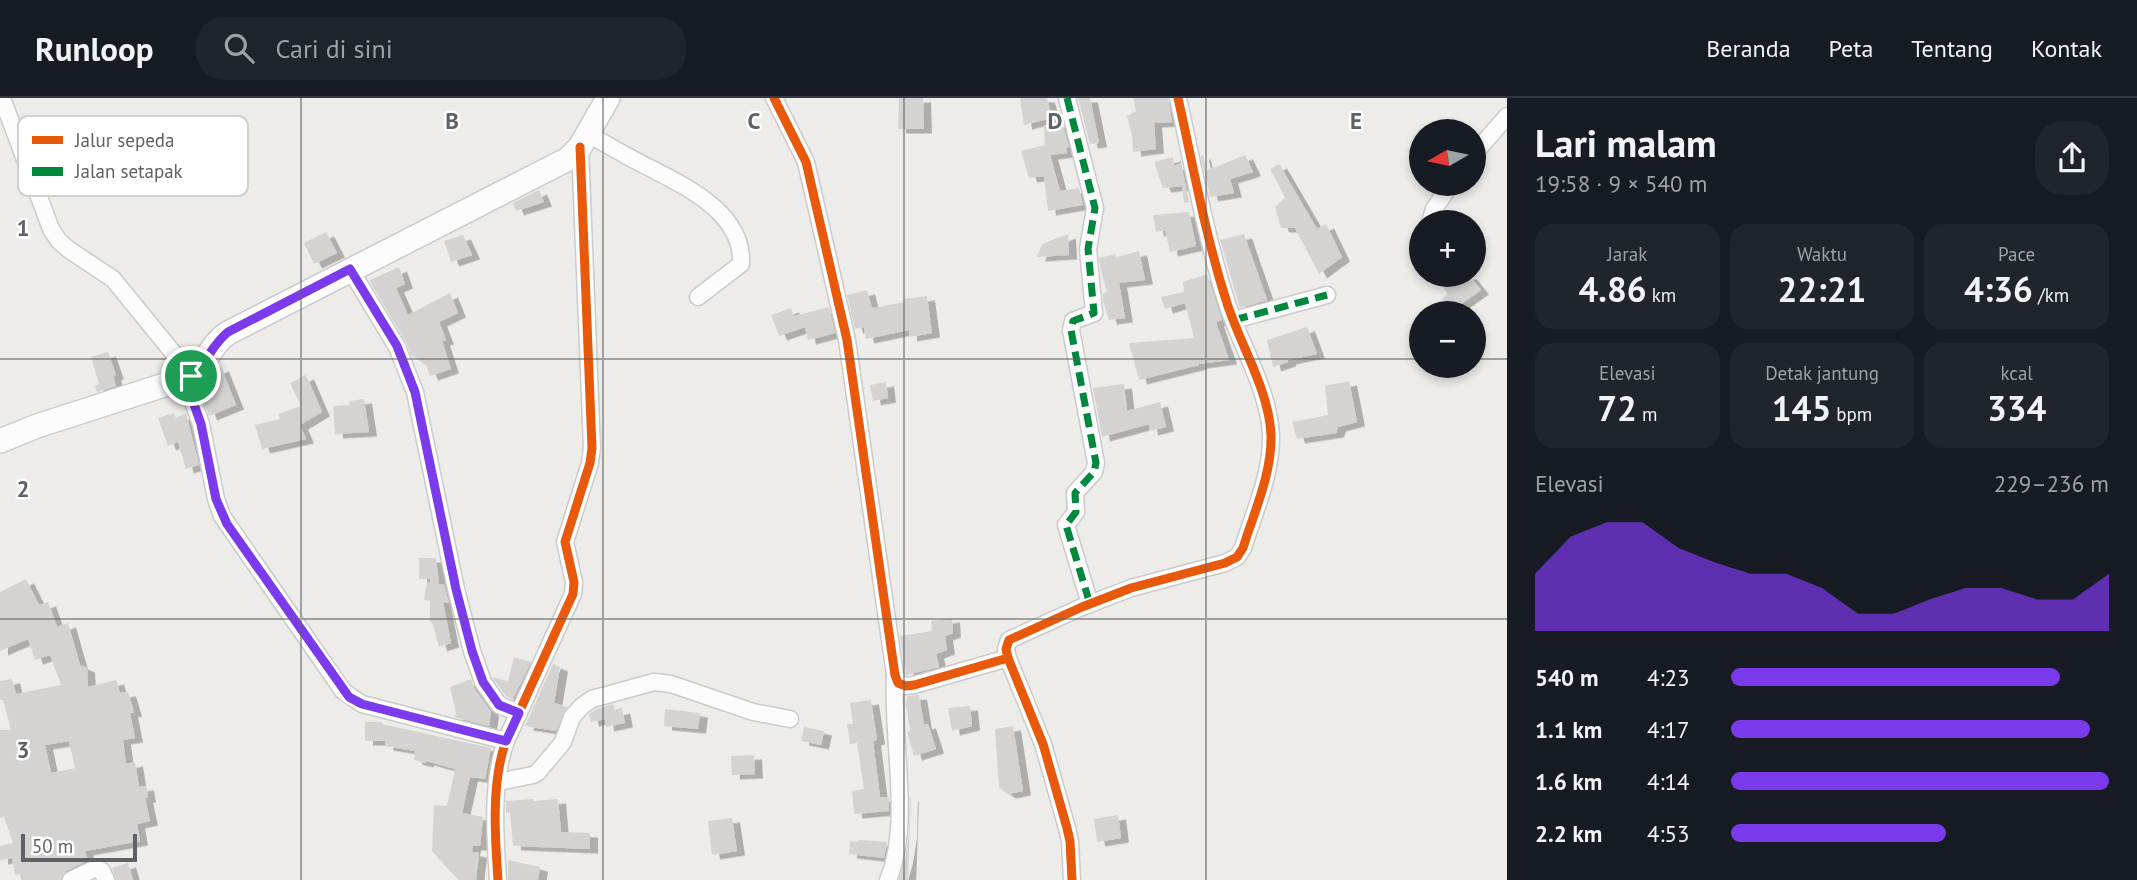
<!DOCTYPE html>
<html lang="id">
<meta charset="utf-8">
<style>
body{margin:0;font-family:"PT Sans",sans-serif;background:#20242c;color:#f1f3f6;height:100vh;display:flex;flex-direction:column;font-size:26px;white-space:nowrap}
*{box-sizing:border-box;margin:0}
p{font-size:23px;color:#9ea1a6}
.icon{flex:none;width:38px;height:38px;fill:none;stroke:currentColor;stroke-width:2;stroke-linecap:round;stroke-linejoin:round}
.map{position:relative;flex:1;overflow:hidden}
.side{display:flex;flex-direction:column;background:#171b24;width:630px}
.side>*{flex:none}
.needle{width:46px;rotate:261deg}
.controls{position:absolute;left:1409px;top:21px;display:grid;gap:14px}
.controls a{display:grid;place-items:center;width:77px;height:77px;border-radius:50%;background:#171b24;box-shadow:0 4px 10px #0003;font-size:35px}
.scale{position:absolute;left:21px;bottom:18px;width:116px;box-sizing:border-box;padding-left:7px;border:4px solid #5e6267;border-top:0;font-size:19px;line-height:24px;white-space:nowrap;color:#5e6267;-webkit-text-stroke:5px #fff;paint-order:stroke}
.pin{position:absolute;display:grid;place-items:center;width:60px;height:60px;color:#fff;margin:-30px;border:4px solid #fff;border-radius:50%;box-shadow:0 2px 7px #0007}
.round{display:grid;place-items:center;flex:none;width:74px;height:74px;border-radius:28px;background:#20242c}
.headline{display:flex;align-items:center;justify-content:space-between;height:119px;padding:0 28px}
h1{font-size:38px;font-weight:700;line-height:52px}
.stats{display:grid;grid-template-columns:repeat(3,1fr);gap:10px;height:119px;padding:7px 28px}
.stats div{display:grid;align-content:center;border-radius:18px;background:#20242c;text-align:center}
.stats b{font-size:35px;font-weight:700}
.stats small{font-size:19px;font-weight:400}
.stats p{font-size:19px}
.chart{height:196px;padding:14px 28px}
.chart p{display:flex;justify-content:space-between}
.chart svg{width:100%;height:126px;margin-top:7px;fill:#7c3aed;opacity:.7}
ul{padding:0 28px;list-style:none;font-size:23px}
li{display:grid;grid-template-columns:112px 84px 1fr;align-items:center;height:52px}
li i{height:18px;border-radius:9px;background:#7c3aed}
header{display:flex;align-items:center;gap:42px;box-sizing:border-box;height:98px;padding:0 35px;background:#171b24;border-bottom:2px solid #363941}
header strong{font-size:33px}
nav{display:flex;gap:38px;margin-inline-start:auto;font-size:24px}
.search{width:490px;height:63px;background:#20242c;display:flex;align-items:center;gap:18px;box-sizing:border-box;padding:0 24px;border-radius:28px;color:#9ea1a6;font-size:26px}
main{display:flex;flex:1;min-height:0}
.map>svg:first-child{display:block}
</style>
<header>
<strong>Runloop</strong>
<div class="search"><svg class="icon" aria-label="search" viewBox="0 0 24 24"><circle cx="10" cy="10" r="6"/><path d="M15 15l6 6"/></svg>Cari di sini</div>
<nav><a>Beranda</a><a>Peta</a><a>Tentang</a><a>Kontak</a></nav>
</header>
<main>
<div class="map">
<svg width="1507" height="782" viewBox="0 0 1507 782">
<defs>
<filter id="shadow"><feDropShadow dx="8" dy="4.5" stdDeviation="0" flood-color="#0004"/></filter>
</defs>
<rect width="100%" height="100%" fill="#eeece8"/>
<g fill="#d5d3d1" fill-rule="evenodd" filter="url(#shadow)">
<polygon points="899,0 923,0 924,31 898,31"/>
<polygon points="1020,0 1047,0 1052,20 1024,27"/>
<polygon points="1078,0 1090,0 1099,45 1090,46"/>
<polygon points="1133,0 1168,0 1172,24 1154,25 1156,51 1133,54 1132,37 1127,18 1136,13"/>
<polygon points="1062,24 1069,49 1066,50 1067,55 1050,57 1060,93 1079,90 1083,107 1048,113 1044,78 1029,80 1021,53 1045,47 1044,28"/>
<polygon points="1203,57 1206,73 1245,57 1253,74 1230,81 1234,95 1210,99 1201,58"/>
<polygon points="1173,59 1174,68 1181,65 1189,104 1184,105 1182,88 1163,90 1154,64"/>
<polygon points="1279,66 1317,131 1326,126 1342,159 1319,176 1295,130 1281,130 1275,109 1285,99 1270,71"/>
<polygon points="539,92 544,104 516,113 513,105"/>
<polygon points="1189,114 1196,148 1170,154 1165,132 1156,134 1153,117"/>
<polygon points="326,134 337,155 314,166 304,145"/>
<polygon points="1068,136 1069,157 1037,159 1042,146"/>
<polygon points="1244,136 1267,202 1240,210 1220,142"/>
<polygon points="463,137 472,157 451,164 444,143"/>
<polygon points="1139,153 1145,182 1119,185 1125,220 1109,222 1103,203 1103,195 1107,194 1101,173 1099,160 1115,156 1116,159"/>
<polygon points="399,169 405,186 396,190 408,217 450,195 458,215 439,224 446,242 442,243 451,271 430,278 426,267 411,257 406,244 373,189 370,182"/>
<polygon points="1207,176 1222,222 1216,224 1229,262 1199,266 1199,267 1139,282 1129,245 1194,240 1185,205 1165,211 1161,199 1184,194 1183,184"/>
<polygon points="1437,177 1469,177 1481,192 1457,209 1455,205 1450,210 1442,201 1447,196"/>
<polygon points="867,192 872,210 905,204 904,201 927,198 932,235 909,239 909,232 866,241 864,229 855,231 847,197"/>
<polygon points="829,209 835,235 808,242 805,229 779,238 771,217 791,210 794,218"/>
<polygon points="1307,229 1317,256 1288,262 1288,264 1273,269 1267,242"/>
<polygon points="108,254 116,277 113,278 116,288 97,294 95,288 99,286 91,259"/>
<polygon points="221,269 236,307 209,318 199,290 216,271"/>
<polygon points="306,277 322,314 300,327 306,341 262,351 255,327 280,321 278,316 301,308 290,285"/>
<polygon points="1349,283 1357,324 1338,329 1336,335 1297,341 1292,324 1328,317 1325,288"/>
<polygon points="886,284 888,300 873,303 870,287"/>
<polygon points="1124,286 1127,313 1160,304 1166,329 1150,333 1149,326 1102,339 1093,290"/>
<polygon points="364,301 369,334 335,336 333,308 350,307 349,303"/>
<polygon points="174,315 176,320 186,315 199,367 186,371 178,344 168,348 158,320"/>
<polygon points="419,460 436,460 439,486 444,487 449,505 443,504 451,545 439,549 432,524 430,524 430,503 424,502 427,484 430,485 430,481 419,481"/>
<path d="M26 481 39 507 48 504 57 529 68 525 80 567 87 570 88 589 116 582 120 595 128 594 134 614 130 615 135 640 123 642 126 666 135 664 139 689 146 688 148 700H145L150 723 137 726 140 743 85 753 88 762 66 773 61 782H21L20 776 15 777 12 760 0 762V748L13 745 4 719 0 720V632H11L3 602H0V583L12 581 16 596 61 587 50 557 35 562 28 541 0 553V494ZM69 643 75 670 51 675 45 647Z"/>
<polygon points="952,520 953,535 945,538 947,552 936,556 939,569 906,577 900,538 932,533 931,523"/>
<polygon points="514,559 531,564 513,601 506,598 492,579 508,583"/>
<polygon points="553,566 560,569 554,605 567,609 556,633 525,628"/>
<polygon points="471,581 474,590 491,614 489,628 455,619 456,615 450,589"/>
<polygon points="919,597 924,627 928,626 936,651 914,658 907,634 910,632 906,607 907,598"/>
<polygon points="871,602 877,642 873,643 880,699 889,699 889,713 854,716 852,693 864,691 857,645 850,646 847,626 853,626 850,605"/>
<polygon points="613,606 615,613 622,611 625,625 606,629 605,621 591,624 589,616 597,611"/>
<polygon points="970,608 972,628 952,633 948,610"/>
<polygon points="665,611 700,615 698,631 664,628"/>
<polygon points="365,624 382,624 382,626 491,650 485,681 470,679 462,715 483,719 480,748 473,748 472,754 479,755 476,782 458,782 432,753 434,707 447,708 455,671 426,663 426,665 414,662 415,653 385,648 386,643 365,643"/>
<polygon points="1013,628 1023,693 1008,696 999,690 995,631"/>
<polygon points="804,629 824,633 821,647 801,643"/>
<polygon points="754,657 755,676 732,677 731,658"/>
<polygon points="910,699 911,699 908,782 899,782 905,761 909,736"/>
<polygon points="534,701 534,703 558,701 561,734 590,735 590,751 513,748 510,714 506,715 506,703"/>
<polygon points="1118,717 1121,740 1097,744 1094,721"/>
<polygon points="732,720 737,753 712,757 708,723"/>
<polygon points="859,742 887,744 884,760 849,756 850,743 858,744"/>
<polygon points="508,762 540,769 538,782 508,782"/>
<polygon points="128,765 133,782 116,782 112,770"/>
</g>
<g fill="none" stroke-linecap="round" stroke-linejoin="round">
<defs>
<g id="street">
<polyline points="2,0 51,131 59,143 68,151 113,181 192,278"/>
<polyline points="774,0 806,64 847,242 895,577 898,585 906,588 914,587 1008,560"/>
<polyline points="1067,0 1095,110 1088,151 1094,215 1073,223 1071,232 1096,365 1094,374 1075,395 1076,414 1066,427 1090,506"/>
<path d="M588 36C608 47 629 60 650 70 687 89 744 116 741 166L698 199"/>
<polyline points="1474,56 1507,18"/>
<polyline points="1430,124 1434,111 1451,86"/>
<polyline points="350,171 397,249 415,294 456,491 472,553 483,584 499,607 519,615"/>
<polyline points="1234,222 1327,197"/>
<polyline points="185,281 201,326 216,401 222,418 343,593 362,606 506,643"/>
<polyline points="498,684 533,677 538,674 563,644 572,619 582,608 592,601 654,584 671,586 753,614 790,621"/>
<polyline points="71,782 96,770 102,773 106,782"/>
<path d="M498 782C495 739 491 684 506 643L573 496 574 484 565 444 590 365 592 350 580 49"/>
<path d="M888 782C912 725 891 639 895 577"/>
<path d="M1072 782 1070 743 1067 730 1043 646 1008 560 1006 551 1009 542 1082 509 1131 490 1225 465 1237 459 1243 450C1254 414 1272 376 1271 337 1269 291 1239 245 1226 202 1205 136 1193 67 1178 0"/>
</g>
<path id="secondary" d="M0 343 37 328 192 278C206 265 211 246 228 235L568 61 580 49 608 0"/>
</defs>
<use href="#street" stroke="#cacbca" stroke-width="19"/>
<use href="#secondary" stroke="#cacbca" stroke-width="26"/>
<use href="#street" stroke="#fcfcfc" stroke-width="16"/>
<use href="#secondary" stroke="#fcfcfc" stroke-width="23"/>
<g stroke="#00873e" stroke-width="7" stroke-dasharray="14 7" stroke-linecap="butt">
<polyline points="1067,0 1095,110 1088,151 1094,215 1073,223 1071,232 1096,365 1094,374 1075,395 1076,414 1066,427 1090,506"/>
<polyline points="1234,222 1327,197"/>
</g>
<defs>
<g id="cycleway">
<polyline points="774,0 806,64 847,242 895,577 898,585 906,588 914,587 1008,560"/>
<path d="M498 782C495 739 491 684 506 643L573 496 574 484 565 444 590 365 592 350 580 49"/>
<path d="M1072 782 1070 743 1067 730 1043 646 1008 560 1006 551 1009 542 1082 509 1131 490 1225 465 1237 459 1243 450C1254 414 1272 376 1271 337 1269 291 1239 245 1226 202 1205 136 1193 67 1178 0"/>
</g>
</defs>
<use href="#cycleway" stroke="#fff" stroke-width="13"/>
<use href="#cycleway" stroke="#e8590c" stroke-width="9"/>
</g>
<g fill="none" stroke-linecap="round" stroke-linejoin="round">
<defs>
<path id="route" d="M350 171 397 248 415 294 456 491 472 553 483 584 499 607 519 615 506 643 362 606 349 599 227 426 216 401 201 326 185 281C205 271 210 248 228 234Z"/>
</defs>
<use href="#route" stroke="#fff" stroke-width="14"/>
<use href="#route" stroke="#7c3aed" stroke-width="9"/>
</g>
<path fill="none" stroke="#5e6267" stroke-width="2" stroke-opacity="0.55" d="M301 0V782M603 0V782M904 0V782M1206 0V782M0 261H1421M1474 261H1507M0 521H1507"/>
<rect x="18" y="18" width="230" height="80" rx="10" fill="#fff" stroke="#cfd0d1" stroke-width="2"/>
<rect x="32" y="38" width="31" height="8" fill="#e8590c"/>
<rect x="32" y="69" width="31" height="9" fill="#00873e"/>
<g font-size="19" fill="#5e6267">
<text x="75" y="49">Jalur sepeda</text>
<text x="75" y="80">Jalan setapak</text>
</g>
<g font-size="23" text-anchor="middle" font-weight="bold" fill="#5e6267" stroke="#fff" stroke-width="5" stroke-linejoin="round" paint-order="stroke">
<text x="452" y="31">B</text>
<text x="754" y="31">C</text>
<text x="1055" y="31">D</text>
<text x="1356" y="31">E</text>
<text x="23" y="138">1</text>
<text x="23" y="399">2</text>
<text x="23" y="660">3</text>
</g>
</svg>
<div class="controls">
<a><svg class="needle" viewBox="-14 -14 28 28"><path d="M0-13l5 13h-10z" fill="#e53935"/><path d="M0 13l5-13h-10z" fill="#9ea1a6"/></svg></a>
<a>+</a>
<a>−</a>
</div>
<div class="scale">50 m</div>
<div class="pin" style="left:191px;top:278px;background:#1e9e55"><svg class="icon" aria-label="arrive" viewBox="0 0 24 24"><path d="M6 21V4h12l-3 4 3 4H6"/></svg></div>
</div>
<section class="side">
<div class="headline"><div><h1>Lari malam</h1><p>19:58 · 9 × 540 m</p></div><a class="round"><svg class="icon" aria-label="share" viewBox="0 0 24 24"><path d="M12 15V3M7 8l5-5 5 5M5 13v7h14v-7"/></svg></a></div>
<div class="stats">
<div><p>Jarak</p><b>4.86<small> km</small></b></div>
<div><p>Waktu</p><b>22:21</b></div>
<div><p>Pace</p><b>4:36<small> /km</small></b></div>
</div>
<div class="stats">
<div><p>Elevasi</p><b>72<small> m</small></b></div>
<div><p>Detak jantung</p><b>145<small> bpm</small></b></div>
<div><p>kcal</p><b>334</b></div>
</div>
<div class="chart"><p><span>Elevasi</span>229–236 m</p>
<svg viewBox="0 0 160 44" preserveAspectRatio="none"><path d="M0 44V24L10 11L20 6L30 6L40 15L50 20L60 24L70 24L80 29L90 38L100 38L110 33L120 29L130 29L140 33L150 33L160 24V44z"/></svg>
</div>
<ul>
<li><b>540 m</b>4:23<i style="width:87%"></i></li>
<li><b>1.1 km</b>4:17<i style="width:95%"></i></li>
<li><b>1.6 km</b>4:14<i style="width:100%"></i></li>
<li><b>2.2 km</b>4:53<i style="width:57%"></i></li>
</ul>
</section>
</main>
